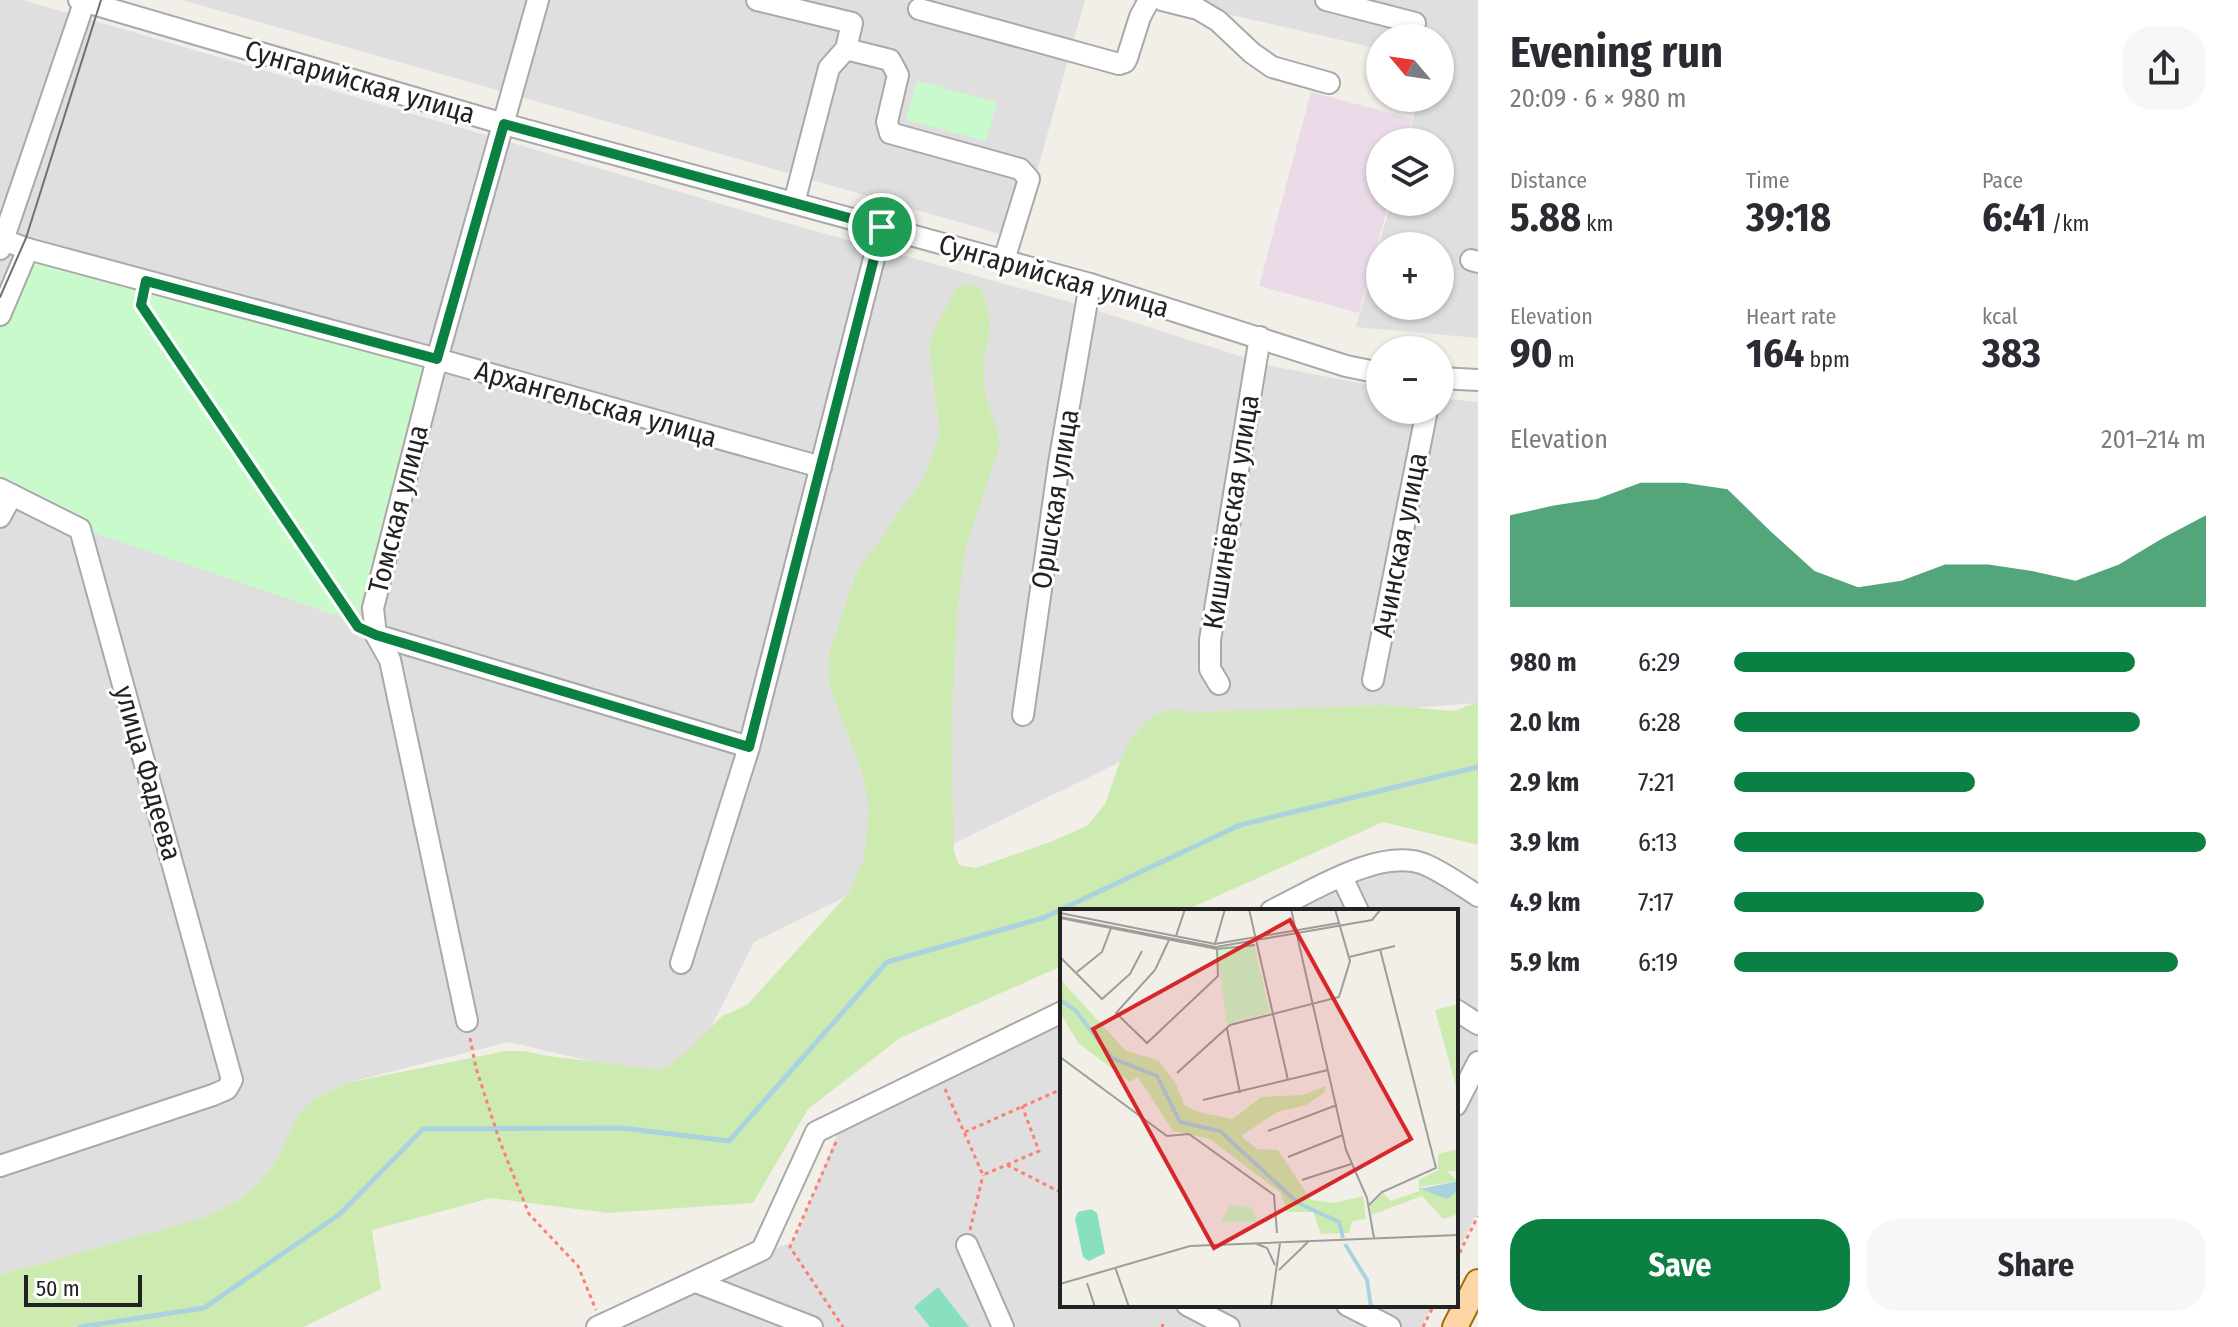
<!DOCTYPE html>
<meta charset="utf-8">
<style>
body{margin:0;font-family:"Fira Sans Condensed",sans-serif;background:#f7f7f7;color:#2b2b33;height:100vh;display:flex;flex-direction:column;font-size:30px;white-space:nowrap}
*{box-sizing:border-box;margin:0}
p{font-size:26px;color:#7c7c81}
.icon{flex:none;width:44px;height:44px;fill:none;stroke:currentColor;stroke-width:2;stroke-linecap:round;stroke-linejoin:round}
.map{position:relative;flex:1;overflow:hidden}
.details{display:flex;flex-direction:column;background:#fff;width:760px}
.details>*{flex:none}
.needle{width:52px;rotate:299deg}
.tools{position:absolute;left:1366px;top:24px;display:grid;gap:16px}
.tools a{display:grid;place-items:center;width:88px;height:88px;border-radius:50%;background:#fff;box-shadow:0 2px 6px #0004;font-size:40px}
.scale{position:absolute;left:24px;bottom:20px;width:118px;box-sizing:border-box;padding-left:8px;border:4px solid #222;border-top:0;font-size:22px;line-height:28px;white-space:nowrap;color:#222;-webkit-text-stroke:6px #fff;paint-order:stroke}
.pin{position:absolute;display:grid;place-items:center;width:68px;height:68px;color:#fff;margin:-34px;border:4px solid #fff;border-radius:50%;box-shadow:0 2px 8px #0007}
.round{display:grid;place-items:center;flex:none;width:84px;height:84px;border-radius:32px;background:#f7f7f7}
.overview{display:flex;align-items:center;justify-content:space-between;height:136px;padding:0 32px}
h1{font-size:44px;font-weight:700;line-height:60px}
.metrics{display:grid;grid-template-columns:repeat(3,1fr);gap:12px;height:136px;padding:8px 32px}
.metrics div{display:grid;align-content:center}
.metrics b{font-size:40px;font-weight:700}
.metrics small{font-size:22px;font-weight:400}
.metrics p{font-size:22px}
.chart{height:224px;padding:16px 32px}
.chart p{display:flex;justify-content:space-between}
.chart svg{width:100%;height:144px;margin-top:8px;fill:#0b8043;opacity:.7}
.primary-button{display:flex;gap:16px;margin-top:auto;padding:16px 32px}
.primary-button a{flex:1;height:92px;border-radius:32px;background:#0b8043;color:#fff;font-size:32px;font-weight:700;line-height:92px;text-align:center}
.primary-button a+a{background:#f7f7f7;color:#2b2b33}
ul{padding:0 32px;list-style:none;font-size:26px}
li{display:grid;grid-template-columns:128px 96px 1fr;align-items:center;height:60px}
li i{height:20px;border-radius:10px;background:#0b8043}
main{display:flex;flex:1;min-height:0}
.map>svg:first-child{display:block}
</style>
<main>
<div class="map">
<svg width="1478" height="1327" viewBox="0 0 1478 1327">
<rect width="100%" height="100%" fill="#f2efe9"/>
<g fill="#e0dfdf" fill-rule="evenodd">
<polygon points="0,0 23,0 769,218 1070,302 1271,366 1380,387 1380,410 1440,410 1440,398 1478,402 1478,703 1197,724 754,942 700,1049 658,1077 509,1042 346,1083 314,1099 299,1114 279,1156 260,1183 240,1199 207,1217 0,1275"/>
<polygon points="182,0 1085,0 1018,239"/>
<path d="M1166 0H1478V338L1356 327 1391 202H1440V142H1407L1419 98H1440V38H1380V49ZM1380 246H1440V306H1380Z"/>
<polygon points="1396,854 1478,910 1478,1210 1456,1256 1456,911 1273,911"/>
<polygon points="1062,1009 1062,1305 1432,1305 1421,1327 602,1327 795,1240 847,1109"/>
</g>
<polygon fill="#ebdbe8" points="1311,92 1412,119 1406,142 1380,142 1380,202 1389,202 1359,313 1259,286"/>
<path fill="#cdebb0" d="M966 285 979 286C1002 330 980 343 984 384 986 405 997 424 1000 445L965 550 957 612 951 732 954 852 959 865 976 868 1053 841 1088 825 1105 804 1122 756 1132 737 1153 715 1170 710 1201 712 1382 705 1454 711 1478 702V845L1383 822 1184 911H1062V966L900 1038 808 1109 753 1203 608 1213 491 1198 372 1230 381 1289 303 1327H0V1275L206 1217 240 1199 260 1183 279 1156 298 1114 314 1099 346 1083 506 1051H524L548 1056 660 1070 669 1066 687 1051 722 1016 747 1005 849 893 864 859 869 808 862 772 829 685V654L857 572 924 477 940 435 929 347 933 331 957 287Z"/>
<g fill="#c8facc">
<polygon points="917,81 997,102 986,141 906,120"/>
<polygon points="31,255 424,365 356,622 97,534 0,484 0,327"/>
</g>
<polygon fill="#88e0be" points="938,1287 969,1327 930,1327 914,1307"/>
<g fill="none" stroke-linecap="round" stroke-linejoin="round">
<polyline stroke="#aad3df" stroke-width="5" points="80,1327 204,1308 340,1214 423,1129 622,1128 729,1141 887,962 1043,918 1240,825 1478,767"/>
<defs>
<g id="minor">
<polyline points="79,0 504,124 1090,284 1346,366 1380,373"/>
<polyline points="757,0 852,23 846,49 829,68 794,203"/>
<polyline points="1162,0 1198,9 1218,21 1252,53 1272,67 1329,83"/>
<polyline points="1326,0 1415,23"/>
<polyline points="919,9 1119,64 1125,62 1127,58 1140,17 1149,0"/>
<polyline points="846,49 890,60 898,75 887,122 890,133 1020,169 1029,179 1004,260"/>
<polyline points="0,239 28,249 437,359 821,467"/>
<polyline points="0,249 85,0"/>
<polyline points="1471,260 1478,262"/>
<polyline points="0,315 28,249"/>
<polyline points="1440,378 1478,380"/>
<polyline points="0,489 80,529 232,1080 227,1089 213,1095 0,1166"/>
<polyline points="0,517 12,495"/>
<polyline points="376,635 749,747"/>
<polyline points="1373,680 1427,410"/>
<polyline points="1219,684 1210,669 1210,640 1260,337"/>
<polyline points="1023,715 1059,463 1090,284"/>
<polyline points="1342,877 1358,911"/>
<path d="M1271 911C1311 892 1379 847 1424 864 1443 872 1461 885 1478 896"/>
<polyline points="681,963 749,747 882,227"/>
<polyline points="1456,1010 1478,1024"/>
<polyline points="467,1021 390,660 376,635 373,608 437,359 538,0"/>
<polyline points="1456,1105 1478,1062"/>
<polyline points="967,1245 1003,1327"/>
<polyline points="696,1282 812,1327"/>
<polyline points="1187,1305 1229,1327"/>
<polyline points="1347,1305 1390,1327"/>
<polyline points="597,1327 762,1250 816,1132 1062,1012"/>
</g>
<polyline id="major" points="1455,1327 1478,1282"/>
</defs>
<use href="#minor" stroke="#a9a9a9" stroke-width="24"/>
<use href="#major" stroke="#a06b00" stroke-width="28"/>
<g stroke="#fa8072" stroke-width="3" stroke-dasharray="4 4" stroke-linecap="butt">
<polyline points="143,297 141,305 356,624"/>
<polyline points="470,1038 476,1068 500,1142 529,1214 578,1266 596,1310"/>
<polyline points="945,1089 983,1175 1039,1151 1022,1106"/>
<polyline points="965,1132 1062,1089"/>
<polyline points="836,1142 790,1247 843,1327"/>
<polyline points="1007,1165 1062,1193"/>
<polyline points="970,1230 983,1175"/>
<polyline points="1456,1260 1478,1216"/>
<polyline points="1162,1327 1163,1324"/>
<polyline points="1423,1327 1434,1305"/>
</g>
<use href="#minor" stroke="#fff" stroke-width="20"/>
<use href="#major" stroke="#fcd6a4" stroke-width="24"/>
<polyline stroke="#707070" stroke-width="2" points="0,297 26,238 101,0"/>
</g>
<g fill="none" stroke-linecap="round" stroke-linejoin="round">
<defs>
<polygon id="route" points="504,124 882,227 749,747 376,635 358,627 141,305 146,281 437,359"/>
</defs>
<use href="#route" stroke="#fff" stroke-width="16"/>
<use href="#route" stroke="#0b8043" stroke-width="10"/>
</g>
<g text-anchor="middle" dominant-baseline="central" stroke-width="6" stroke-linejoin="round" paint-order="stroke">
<g font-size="28" fill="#222" stroke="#fff">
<text transform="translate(360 82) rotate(16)">Сунгарийская улица</text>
<text transform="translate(1054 276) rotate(16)">Сунгарийская улица</text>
<text transform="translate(596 404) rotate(16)">Архангельская улица</text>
<text transform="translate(1055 499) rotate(-81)">Оршская улица</text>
<text transform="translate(398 509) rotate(-76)">Томская улица</text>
<text transform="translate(1231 512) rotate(-81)">Кишинёвская улица</text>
<text transform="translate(1400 545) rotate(-79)">Ачинская улица</text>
<text transform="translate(148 773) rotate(74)">улица Фадеева</text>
</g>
</g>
<g transform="translate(1060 909)">
<rect width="398" height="398" fill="#f2efe9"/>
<path d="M0 70 66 142 98 151 115 173 125 197 142 204 173 210 201 188 242 186 266 177 264 184 246 196 217 203 181 227 197 240 218 241 251 291 275 294 303 287 306 310 292 312 289 324 261 325 253 303H227L221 284 150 230 113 222 78 168 70 173 18 134 0 103ZM398 95V185L375 101ZM398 240V262H387L398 272 360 278 389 288 398 282V305L383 310 362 287 311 306 310 297 323 284 331 292 359 282V271L378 261V245Z" fill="#cdebb0"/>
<path d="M194 37 210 104 167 115 157 40ZM170 296 191 298 198 313H161Z" fill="#c8facc"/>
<path d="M31 300 37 304 45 344 29 352 23 348 15 310 18 303Z" fill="#88e0be"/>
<path d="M398 272V282L387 290 360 280Z" fill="#aad3df"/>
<path fill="none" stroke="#aad3df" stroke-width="4" d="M0 91 15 101 52 149 97 167 120 213 160 222 238 294 279 313 283 329M285 335 307 371 311 398"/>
<path fill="none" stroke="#9f9d99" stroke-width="2" d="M189 0 228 171M231 0 286 241 307 289 314 329M0 4 155 35 279 14M0 8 156 38 312 11 321 0M0 9 157 40 195 36M116 27 125 0M109 31 95 61 56 104 87 134 158 67 157 40M155 35 165 0M0 48 42 90 70 65 82 42M289 48 335 37M17 63 42 43 51 19M167 120 180 184M0 148 107 227 129 225 214 286 217 324M117 164 170 116 279 88 290 52 275 0M143 191 268 161M208 222 277 196M228 248 283 226M242 271 291 255M309 296 322 283 376 259 320 40M197 335 207 339 215 356M55 358 69 398M219 361 249 332M27 374 35 398M0 375 130 337 398 326M211 398 220 334"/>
<path fill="#d62828" fill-opacity="0.15" stroke="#d62828" stroke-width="4" d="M230 11 351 230 154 339 33 120Z"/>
<rect width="398" height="398" fill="none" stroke="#222" stroke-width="4"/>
</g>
</svg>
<div class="tools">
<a><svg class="needle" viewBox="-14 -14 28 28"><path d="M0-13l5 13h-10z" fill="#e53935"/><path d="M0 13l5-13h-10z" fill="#7c7c81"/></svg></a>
<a><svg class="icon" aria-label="layers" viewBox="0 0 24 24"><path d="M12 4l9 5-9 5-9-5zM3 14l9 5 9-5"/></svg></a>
<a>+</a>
<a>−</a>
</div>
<div class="scale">50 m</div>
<div class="pin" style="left:882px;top:227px;background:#1e9e55"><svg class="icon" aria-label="arrive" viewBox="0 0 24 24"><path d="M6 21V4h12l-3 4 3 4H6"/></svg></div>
</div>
<section class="details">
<div class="overview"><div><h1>Evening run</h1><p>20:09 · 6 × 980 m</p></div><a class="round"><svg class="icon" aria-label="share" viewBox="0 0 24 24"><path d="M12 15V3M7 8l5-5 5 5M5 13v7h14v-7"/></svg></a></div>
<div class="metrics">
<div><p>Distance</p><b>5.88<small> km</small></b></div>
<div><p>Time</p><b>39:18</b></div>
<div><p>Pace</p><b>6:41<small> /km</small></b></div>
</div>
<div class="metrics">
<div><p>Elevation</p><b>90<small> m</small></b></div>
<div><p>Heart rate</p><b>164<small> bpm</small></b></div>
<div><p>kcal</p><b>383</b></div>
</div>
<div class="chart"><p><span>Elevation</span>201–214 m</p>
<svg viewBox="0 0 160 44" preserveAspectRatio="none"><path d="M0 44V16L10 13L20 11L30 6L40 6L50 8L60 21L70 33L80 38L90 36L100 31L110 31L120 33L130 36L140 31L150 23L160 16V44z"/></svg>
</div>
<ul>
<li><b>980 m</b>6:29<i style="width:85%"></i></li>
<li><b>2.0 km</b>6:28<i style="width:86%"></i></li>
<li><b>2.9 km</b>7:21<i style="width:51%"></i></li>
<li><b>3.9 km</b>6:13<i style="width:100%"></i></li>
<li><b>4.9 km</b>7:17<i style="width:53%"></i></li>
<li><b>5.9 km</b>6:19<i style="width:94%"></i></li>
</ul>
<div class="primary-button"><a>Save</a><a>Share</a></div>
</section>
</main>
